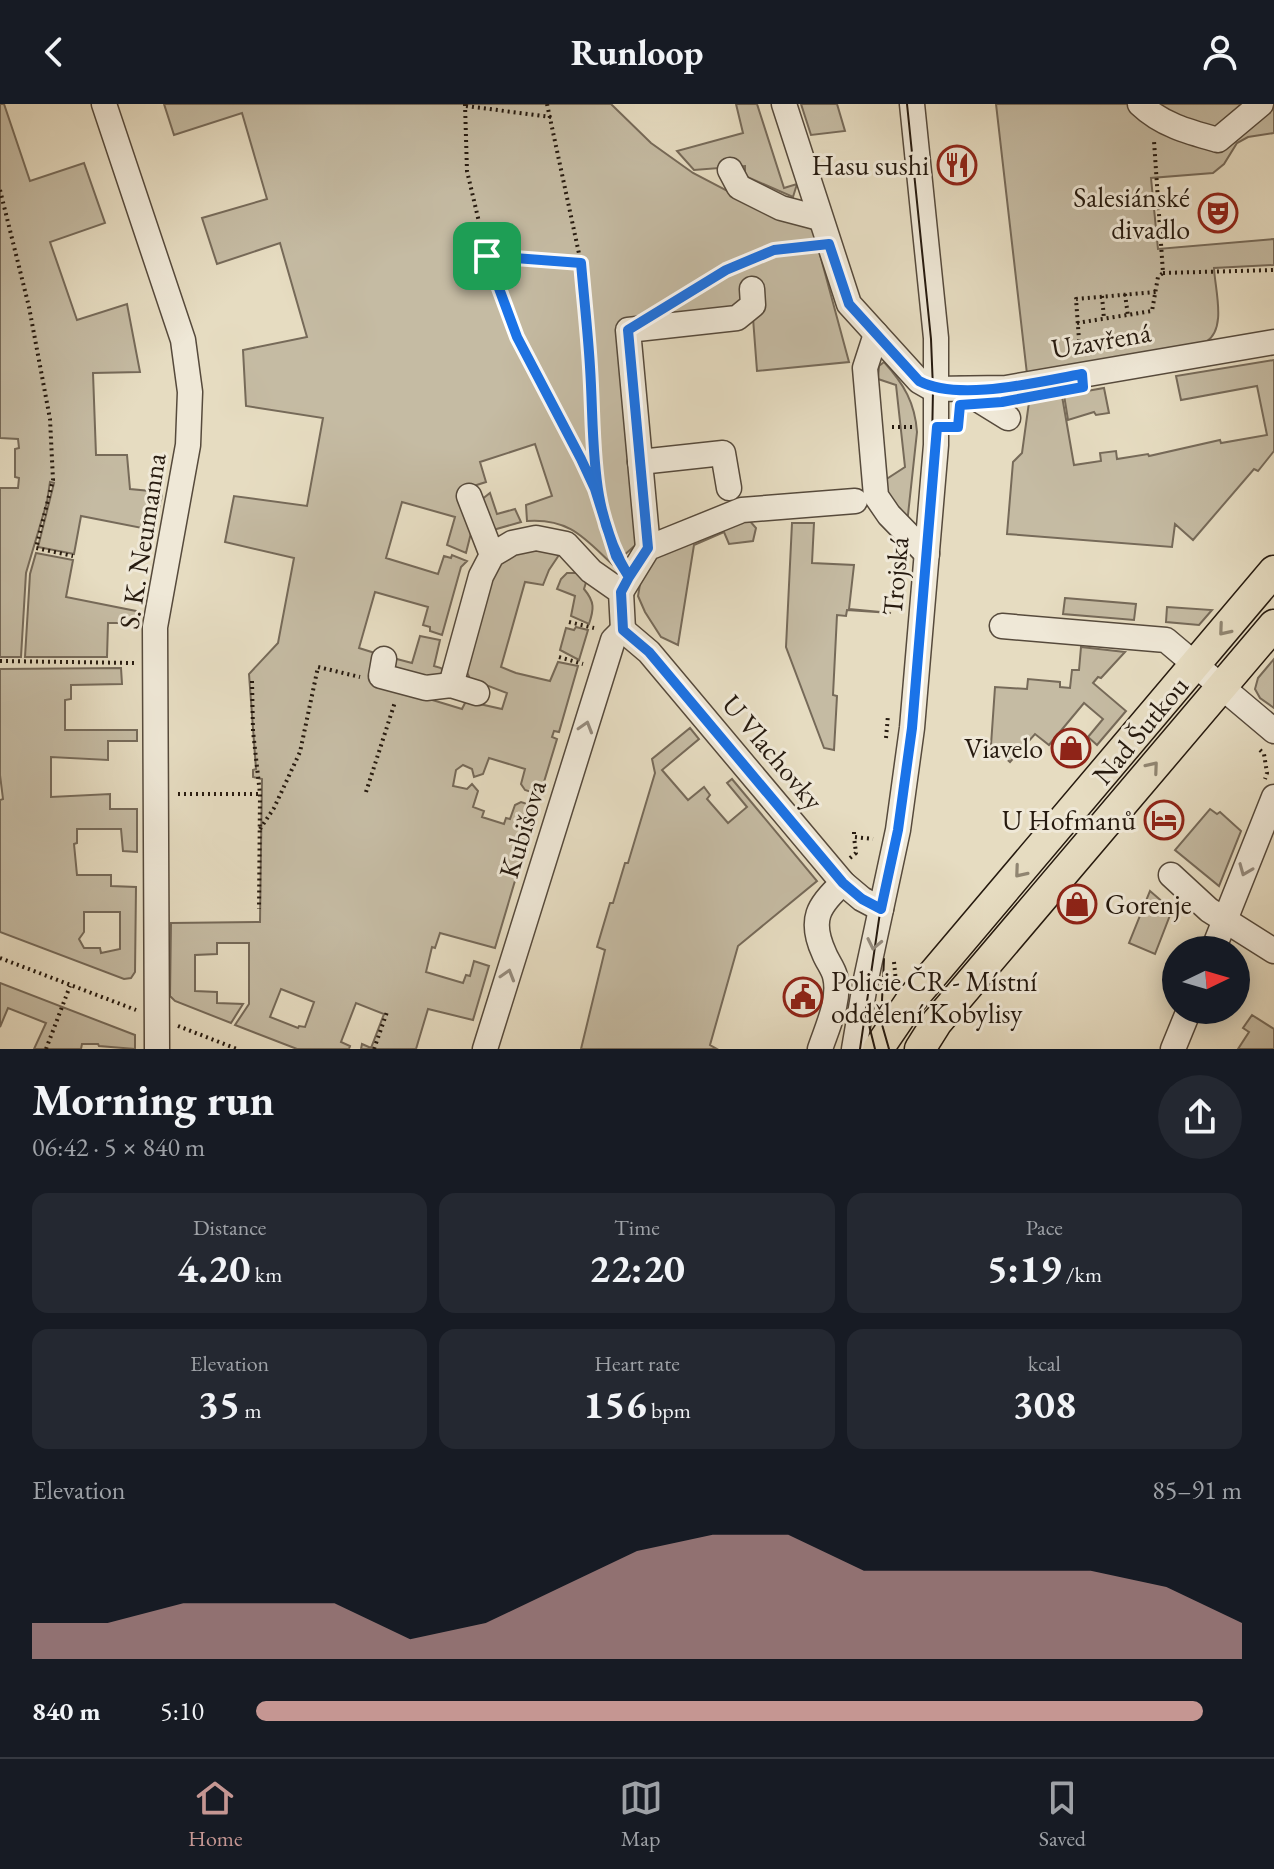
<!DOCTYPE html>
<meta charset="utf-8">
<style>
body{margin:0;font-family:"EB Garamond",serif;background:#242831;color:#f1f3f6;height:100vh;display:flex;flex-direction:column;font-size:30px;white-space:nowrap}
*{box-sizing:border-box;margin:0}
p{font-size:26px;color:#9ea1a6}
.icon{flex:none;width:44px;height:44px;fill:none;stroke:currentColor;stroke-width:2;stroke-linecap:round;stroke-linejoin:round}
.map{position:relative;height:945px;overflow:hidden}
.sheet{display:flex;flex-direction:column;background:#171b24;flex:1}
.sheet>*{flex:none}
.needle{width:52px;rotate:85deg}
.controls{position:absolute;left:1162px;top:832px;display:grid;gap:16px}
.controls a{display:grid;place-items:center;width:88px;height:88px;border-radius:50%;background:#171b24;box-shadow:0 4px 20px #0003;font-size:40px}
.pin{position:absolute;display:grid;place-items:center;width:68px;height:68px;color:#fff;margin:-34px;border-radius:16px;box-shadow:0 4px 12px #0006}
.round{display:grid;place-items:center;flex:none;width:84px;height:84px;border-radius:42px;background:#242831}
.head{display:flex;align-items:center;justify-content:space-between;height:136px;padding:0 32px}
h1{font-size:44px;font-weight:700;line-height:60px}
.metrics{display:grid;grid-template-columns:repeat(3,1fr);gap:12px;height:136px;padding:8px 32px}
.metrics div{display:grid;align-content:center;border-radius:16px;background:#242831;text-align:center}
.metrics b{font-size:40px;font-weight:700}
.metrics small{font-size:22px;font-weight:400}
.metrics p{font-size:22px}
.chart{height:224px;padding:16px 32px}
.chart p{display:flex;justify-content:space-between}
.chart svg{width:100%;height:144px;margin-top:8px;fill:#c59692;opacity:.7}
ul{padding:0 32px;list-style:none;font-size:26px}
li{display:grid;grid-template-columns:128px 96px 1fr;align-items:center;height:60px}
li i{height:20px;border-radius:10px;background:#c59692}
header{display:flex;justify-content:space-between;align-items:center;height:104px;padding:0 32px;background:#171b24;font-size:36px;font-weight:700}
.tab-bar{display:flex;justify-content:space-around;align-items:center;height:112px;border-top:2px solid #363941;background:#171b24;font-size:22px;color:#9ea1a6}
.tab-bar a{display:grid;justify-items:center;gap:4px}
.tab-bar .on{color:#c59692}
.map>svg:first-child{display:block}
</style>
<header><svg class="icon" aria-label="back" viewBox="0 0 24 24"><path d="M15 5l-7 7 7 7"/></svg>Runloop<svg class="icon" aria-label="person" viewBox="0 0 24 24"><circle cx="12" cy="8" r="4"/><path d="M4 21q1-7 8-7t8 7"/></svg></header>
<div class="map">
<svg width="1274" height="945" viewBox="0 0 1274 945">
<rect width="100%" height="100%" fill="#e6dcc1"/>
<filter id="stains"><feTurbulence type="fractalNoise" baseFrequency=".0025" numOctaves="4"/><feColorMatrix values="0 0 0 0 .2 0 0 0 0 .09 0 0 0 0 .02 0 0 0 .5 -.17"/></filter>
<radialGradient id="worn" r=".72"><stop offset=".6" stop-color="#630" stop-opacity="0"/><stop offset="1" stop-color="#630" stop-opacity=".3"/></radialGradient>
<g fill="#c5bba3" stroke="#766a59" stroke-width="2" fill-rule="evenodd">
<polygon points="0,0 4,0 30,77 84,59 105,119 50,138 77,216 127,200 140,268 93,269 96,351 127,351 130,385 161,388 162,392 155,422 152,426 81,412 74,450 38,443 54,379 50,378 47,398 26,469 21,553 0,553 0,384 18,384 19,374 15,373 15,345 19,344 18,335 0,334"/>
<path d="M164 0H611L651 39 693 69 781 115 812 121 849 258 757 267 753 214 765 204 762 179 726 208 622 217 639 438 613 461C585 435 570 414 527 417L526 401 552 392 535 340 480 358 486 378 461 386 473 421 466 449 447 441 455 413 402 398 386 454 438 470 444 452 451 454 452 451 467 457 461 463 442 531 430 527V523L423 521 428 503 375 488 359 544 378 550 370 577 462 605 466 597 502 605 507 589 470 575 466 566 489 480 497 460 530 443 559 448V451L549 466 543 481 525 478 501 563 516 569 550 577 558 558 578 562 559 628 554 627 552 633 557 635 540 691 525 686 521 680 525 665 489 654 483 670 474 673 472 665 463 661 456 666 453 682 467 685 472 680 478 687 473 703 484 707 482 713 504 720 506 714 510 715 515 701 521 698 537 703 495 844 440 829 435 844 432 843 426 868 463 879 466 871 470 872 474 857 489 862 473 916 428 905 416 945H361L362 940 371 944 384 910 356 899 341 938 350 942 349 945H297L235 921 249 900V839H217V850L195 851V887L217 888V899L243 900 231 919 175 897 170 892 171 819 260 818 262 675 253 673V666L256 665 249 570 278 539 294 454 225 438 234 392 307 402 323 314 246 302 243 246 307 233 280 139 217 160 202 114 267 95 242 9 174 31ZM281 885 314 898 305 923 299 922 298 924 270 913Z"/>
<polygon points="736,0 757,0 784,84 797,80 793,93 745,72 745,62 694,66 677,47 743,29"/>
<polygon points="801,0 837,0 845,27 811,31"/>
<path d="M996 0H1274V29L1248 33 1237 39 1224 60 1213 69 1151 74 1158 145 1274 135V161L1214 164C1215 186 1227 225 1206 238L1027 270Z"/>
<polygon points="1274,256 1274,347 1258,367 1254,365 1193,436 1175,420 1172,443 1007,430 1013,358 1022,349 1029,298 1062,292 1074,361 1101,357 1100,349 1116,347 1117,355 1148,350 1149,352 1220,336 1221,339 1267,331 1257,282 1181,296 1176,272"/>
<path d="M884 258C904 280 915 299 917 328L907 420 883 392 882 378 905 363 896 281 878 275 879 262Z"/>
<polygon points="1104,284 1109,309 1096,311 1094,308 1068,316 1064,291"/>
<polygon points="490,389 497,410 515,405 521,418 493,426 481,396"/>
<polygon points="749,416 756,424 753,437 729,440 724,428 694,441 678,541 661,533 645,508 638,492 641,474 652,453"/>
<polygon points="792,419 814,419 812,459 854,461 849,505 891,509 847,506 846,512 837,511 833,591 837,592 834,646 824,644 786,543"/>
<polygon points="36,449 73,456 66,493 136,507 140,512 138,522 133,522 132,519 108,519 107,553 25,553 30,470"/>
<path d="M567 469H577L587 475 584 485C595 498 594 505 589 520L571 512 575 492 557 485 561 475Z"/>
<polygon points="1065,494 1136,500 1134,516 1063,510"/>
<polygon points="1167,503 1212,506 1199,521 1166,518"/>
<polygon points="576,523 588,526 579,556 560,546 566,524 574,526"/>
<polygon points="420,532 440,536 434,562 441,564 444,569 433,575 396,567 392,557 393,554 412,559"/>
<polygon points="1081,543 1125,548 1101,574 1098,573 1093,579 1126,607 1097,641 1088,633 1103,615 1084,599 1049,641 1035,630 1010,658 991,641 995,583 1027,585 1028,575 1060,578 1060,583 1070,584 1072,566 1079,566"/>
<polygon points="1274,555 1274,604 1260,594 1255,585 1258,574"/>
<path d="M121 564 122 580 71 581V595L65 596V626H137V637H108V656L51 653V693L110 690V705H137V748L123 747 121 725H77V739L74 740 77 771H111V782L136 783 135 868 131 874 124 875 0 828V696L3 695 0 671V565ZM84 808H120V845L101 849 100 844H84L79 835 84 828Z"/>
<polygon points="690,624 699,635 662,666 688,696 704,683 710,691 707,695 728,719 747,703 727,679 732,675 817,777 738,842 710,941 717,945 581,945 605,846 597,843 610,799 613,799 625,759 628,759 655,669 652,655"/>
<polygon points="1210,705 1217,710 1220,708 1241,727 1219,782 1175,746"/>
<polygon points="1150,787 1172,806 1155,850 1129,839"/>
<polygon points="0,879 135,931 135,945 99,942 98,940 82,940 81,945 34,945 46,919 8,904 0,923"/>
<polygon points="1252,911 1274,925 1274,945 1238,945 1249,928 1243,924"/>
</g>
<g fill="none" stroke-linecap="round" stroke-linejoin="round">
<defs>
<g id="minor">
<polyline points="104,0 183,236 190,288 188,341 155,523 157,945"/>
<polyline points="784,0 849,200 919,277 933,285 1006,284 1274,238"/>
<path d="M1140 0C1162 21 1189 28 1218 36L1261 0"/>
<polyline points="730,66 739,83 781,104 819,114"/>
<polyline points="876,230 865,264 876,392 889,411 927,450"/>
<polyline points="961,285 1008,314"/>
<polyline points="640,358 723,349 729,384"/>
<polyline points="469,392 492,451"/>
<polyline points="648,444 628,226 737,214 753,201 752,185"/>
<polyline points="621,488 648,444 742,406 855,397"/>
<polyline points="1002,522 1166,536 1274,627"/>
<polyline points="623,526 649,548 843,779 862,795 881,805"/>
<polyline points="384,555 381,572 426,584 451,581 477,589"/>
<polyline points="451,581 481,472 492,451 512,439 536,434 566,440 591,467 621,488 623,526"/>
<polyline points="1171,771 1209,806 1274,847"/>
<polyline points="1213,846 1274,693"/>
<polyline points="485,945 613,536 623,526"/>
<path d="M820 945C827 924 841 895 835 872 833 864 827 857 824 849 809 816 818 801 843 779"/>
<polyline points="854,945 866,875 898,726 912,624 936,341 936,234 912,0"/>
<polyline points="1173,945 1189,906"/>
</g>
<g id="major">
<polyline points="878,945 912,895 1274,467"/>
<polyline points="920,945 937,918 1274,521"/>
</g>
</defs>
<use href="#minor" stroke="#564a3c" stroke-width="27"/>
<use href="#major" stroke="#261a0f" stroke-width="33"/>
<g stroke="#261a0f" stroke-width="4" stroke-dasharray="2 4" stroke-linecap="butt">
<polyline points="465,0 467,67 487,152 517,233 595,385 616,451"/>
<polyline points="547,0 581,159 590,262 595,381"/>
<polyline points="466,2 551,13"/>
<polyline points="0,86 29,203 50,315 53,376 36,444 73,452"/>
<polyline points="488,152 581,159"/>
<polyline points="1163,169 1274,166"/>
<polyline points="1125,190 1128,212"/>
<polyline points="1102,192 1104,215"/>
<polyline points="676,197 726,166 774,146 806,143"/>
<polyline points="1077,219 1152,207 1158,173 1163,169 1154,37"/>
<polyline points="1080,249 1076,195 1156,188"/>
<polyline points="892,323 915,323"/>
<polyline points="569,518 594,524"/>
<polyline points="559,553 583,560"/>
<polyline points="0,557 134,559"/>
<polyline points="252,577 253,627 260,690 259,805"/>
<polyline points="886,634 888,611"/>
<polyline points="1260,646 1264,650 1267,669 1265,675"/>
<polyline points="366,688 395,598"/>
<polyline points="178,690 260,690"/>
<polyline points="260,725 274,704 300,648 318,563 360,573"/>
<polyline points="854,728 854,733 873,735"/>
<polyline points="850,754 856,749 854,733"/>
<polyline points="0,854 136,906"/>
<polyline points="894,858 896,878"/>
<polyline points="178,922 237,945"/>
<polyline points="46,945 70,882"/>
<polyline points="374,945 387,908"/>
</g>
<use href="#minor" stroke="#efe8d7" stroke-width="24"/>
<use href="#major" stroke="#e6dcc1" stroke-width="30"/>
<g stroke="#261a0f" stroke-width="2">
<polyline points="884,855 881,917 889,945"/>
<polyline points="868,917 875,945"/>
<polyline points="860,945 907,624 932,340 933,285 931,235 907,0"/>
</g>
</g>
<defs><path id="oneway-chevron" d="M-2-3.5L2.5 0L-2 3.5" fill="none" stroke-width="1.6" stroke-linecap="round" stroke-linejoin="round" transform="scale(2)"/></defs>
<g stroke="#908571">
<use href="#oneway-chevron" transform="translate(1224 526) rotate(130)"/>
<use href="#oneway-chevron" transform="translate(1153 663) rotate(-50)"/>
<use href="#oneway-chevron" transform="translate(1020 768) rotate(130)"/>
</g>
<g stroke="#958b7d">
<use href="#oneway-chevron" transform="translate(586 623) rotate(-73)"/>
<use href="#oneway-chevron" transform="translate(1245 766) rotate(112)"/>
<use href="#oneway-chevron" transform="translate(874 840) rotate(102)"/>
<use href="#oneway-chevron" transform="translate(508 871) rotate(-73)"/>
</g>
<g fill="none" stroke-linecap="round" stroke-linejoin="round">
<defs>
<path id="route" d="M487 152 517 233 581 355 595 385 616 452 629 473 621 488 623 526 649 548 843 779 862 795 881 805 898 726 912 624 937 323H958L960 301 1002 298 1083 283 1082 270C1037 278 959 298 919 277L849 200 829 140 774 146 726 166 628 226 648 444 629 473C588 405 595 339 590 263 588 229 584 194 581 159L487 152"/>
</defs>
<use href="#route" stroke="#fff" stroke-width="16"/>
<use href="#route" stroke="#1a73e8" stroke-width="10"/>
</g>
<defs>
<symbol id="restaurant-ring" viewBox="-11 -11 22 22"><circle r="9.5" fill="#efe8d7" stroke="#8f2418" stroke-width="1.5"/><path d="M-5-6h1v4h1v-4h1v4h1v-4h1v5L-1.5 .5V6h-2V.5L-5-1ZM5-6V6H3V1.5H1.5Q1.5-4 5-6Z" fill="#8f2418"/></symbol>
<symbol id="theatre-ring" viewBox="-11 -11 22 22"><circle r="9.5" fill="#efe8d7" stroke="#8f2418" stroke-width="1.5"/><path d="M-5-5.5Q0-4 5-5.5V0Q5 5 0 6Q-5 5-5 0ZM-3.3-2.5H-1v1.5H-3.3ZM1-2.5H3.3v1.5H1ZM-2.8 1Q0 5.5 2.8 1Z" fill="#8f2418"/></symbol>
<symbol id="shop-ring" viewBox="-11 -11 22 22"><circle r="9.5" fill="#efe8d7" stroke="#8f2418" stroke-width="1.5"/><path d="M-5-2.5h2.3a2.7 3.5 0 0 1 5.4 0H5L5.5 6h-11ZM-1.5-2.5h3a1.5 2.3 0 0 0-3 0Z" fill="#8f2418"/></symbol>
<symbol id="hotel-ring" viewBox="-11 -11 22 22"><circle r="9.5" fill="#efe8d7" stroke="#8f2418" stroke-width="1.5"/><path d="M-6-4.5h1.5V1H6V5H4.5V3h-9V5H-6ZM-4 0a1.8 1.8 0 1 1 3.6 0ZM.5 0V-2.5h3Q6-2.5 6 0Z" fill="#8f2418"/></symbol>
<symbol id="civic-ring" viewBox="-11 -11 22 22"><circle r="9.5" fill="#efe8d7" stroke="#8f2418" stroke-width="1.5"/><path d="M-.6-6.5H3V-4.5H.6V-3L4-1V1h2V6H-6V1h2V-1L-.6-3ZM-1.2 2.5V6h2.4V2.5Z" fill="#8f2418"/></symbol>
</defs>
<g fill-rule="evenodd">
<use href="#restaurant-ring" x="935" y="39" width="44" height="44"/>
<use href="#theatre-ring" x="1196" y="87" width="44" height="44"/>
<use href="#shop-ring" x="1049" y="622" width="44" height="44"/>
<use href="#hotel-ring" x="1142" y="694" width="44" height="44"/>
<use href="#shop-ring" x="1055" y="778" width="44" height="44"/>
<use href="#civic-ring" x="781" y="871" width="44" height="44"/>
</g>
<g text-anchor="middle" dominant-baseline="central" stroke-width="6" stroke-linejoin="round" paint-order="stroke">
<g font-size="28" fill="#261a0f" stroke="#efe8d7" text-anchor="end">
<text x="929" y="61">Hasu sushi</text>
<text x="1190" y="93">Salesiánské<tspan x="1190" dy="32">divadlo</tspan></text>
<text x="1043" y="644">Viavelo</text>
<text x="1136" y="716">U Hofmanů</text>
<text x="1105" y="800" text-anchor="start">Gorenje</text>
<text x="831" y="877" text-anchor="start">Policie ČR - Místní<tspan x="831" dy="32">oddělení Kobylisy</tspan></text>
</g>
<g font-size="28" fill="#261a0f" stroke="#efe8d7">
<text transform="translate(1101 236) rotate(-10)">Uzavřená</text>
<text transform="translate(142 437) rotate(-81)">S. K. Neumanna</text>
<text transform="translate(895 472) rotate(-85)">Trojská</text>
<text transform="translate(1140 626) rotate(-50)">Nad Šutkou</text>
<text transform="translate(773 648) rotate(50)">U Vlachovky</text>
<text transform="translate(522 725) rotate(-73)">Kubišova</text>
</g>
</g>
<rect width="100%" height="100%" filter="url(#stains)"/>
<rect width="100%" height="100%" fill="url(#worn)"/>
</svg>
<div class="controls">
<a><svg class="needle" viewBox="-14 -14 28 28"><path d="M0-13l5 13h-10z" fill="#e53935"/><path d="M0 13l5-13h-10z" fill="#9ea1a6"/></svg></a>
</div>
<div class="pin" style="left:487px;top:152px;background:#1e9e55"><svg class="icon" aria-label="arrive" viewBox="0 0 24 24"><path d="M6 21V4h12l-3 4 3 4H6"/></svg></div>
</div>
<section class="sheet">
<div class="head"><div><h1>Morning run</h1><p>06:42 · 5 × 840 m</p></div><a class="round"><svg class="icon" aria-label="share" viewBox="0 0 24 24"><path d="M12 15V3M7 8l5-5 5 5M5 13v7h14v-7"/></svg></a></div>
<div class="metrics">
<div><p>Distance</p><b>4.20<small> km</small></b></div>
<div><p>Time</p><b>22:20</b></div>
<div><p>Pace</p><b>5:19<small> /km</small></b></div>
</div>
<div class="metrics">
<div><p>Elevation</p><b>35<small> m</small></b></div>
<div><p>Heart rate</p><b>156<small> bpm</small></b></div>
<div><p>kcal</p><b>308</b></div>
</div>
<div class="chart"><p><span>Elevation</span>85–91 m</p>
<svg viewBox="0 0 160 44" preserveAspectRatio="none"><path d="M0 44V33L10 33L20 27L30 27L40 27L50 38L60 33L70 22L80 11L90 6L100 6L110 17L120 17L130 17L140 17L150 22L160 33V44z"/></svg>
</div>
<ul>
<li><b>840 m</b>5:10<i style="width:96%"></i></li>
</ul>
</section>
<nav class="tab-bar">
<a class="on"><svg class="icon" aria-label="home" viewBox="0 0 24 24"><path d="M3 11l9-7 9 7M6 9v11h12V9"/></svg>Home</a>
<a><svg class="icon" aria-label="map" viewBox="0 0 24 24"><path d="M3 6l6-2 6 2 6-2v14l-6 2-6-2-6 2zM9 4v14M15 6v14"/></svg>Map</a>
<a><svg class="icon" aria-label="saved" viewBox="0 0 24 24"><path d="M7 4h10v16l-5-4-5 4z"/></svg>Saved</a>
</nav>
